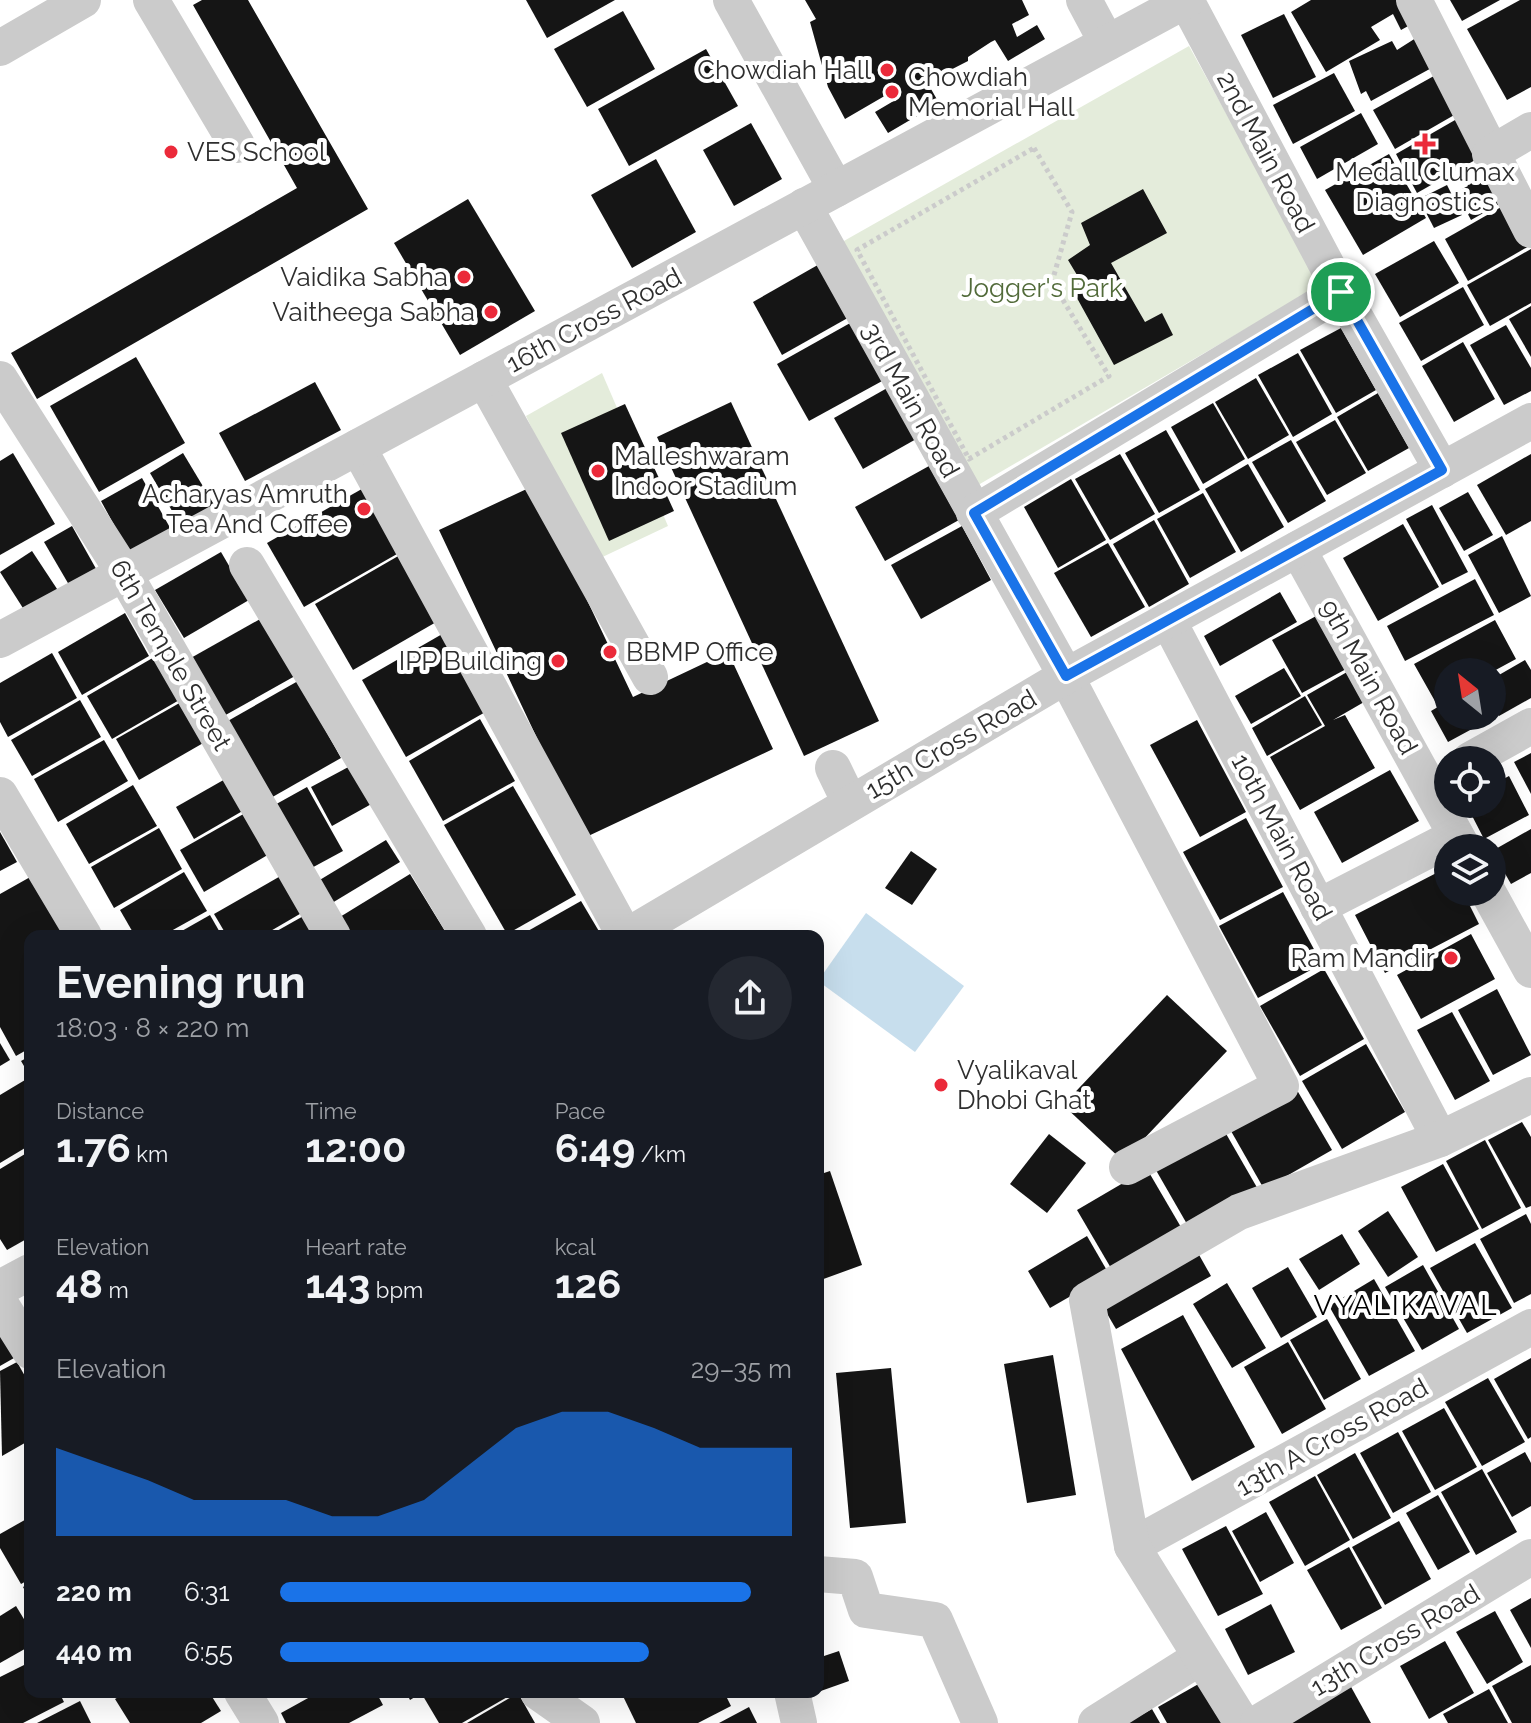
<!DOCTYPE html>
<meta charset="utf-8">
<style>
body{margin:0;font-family:Raleway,sans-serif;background:#242831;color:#f1f3f6;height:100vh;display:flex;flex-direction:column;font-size:30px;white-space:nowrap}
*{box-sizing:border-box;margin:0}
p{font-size:26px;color:#9ea1a6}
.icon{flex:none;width:44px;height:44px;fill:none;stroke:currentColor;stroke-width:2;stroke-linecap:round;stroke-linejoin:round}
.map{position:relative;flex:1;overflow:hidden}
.side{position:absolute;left:24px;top:930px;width:800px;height:768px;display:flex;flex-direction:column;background:#171b24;border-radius:16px;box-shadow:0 8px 32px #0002}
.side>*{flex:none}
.needle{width:52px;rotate:330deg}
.controls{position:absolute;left:1434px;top:658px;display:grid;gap:16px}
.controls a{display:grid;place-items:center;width:72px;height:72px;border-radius:50%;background:#171b24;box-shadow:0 8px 32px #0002;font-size:40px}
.pin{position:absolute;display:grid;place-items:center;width:68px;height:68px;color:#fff;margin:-34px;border:4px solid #fff;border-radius:50%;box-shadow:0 2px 8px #0007}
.round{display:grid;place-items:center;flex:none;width:84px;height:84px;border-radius:42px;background:#242831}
.headline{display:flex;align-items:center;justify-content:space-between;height:136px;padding:0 32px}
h1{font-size:44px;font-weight:700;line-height:60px}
.figures{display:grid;grid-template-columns:repeat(3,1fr);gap:12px;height:136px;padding:8px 32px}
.figures div{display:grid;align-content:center}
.figures b{font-size:40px;font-weight:700}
.figures small{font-size:22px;font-weight:400}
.figures p{font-size:22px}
.chart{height:224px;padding:16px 32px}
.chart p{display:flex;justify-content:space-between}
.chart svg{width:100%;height:144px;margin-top:8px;fill:#1a73e8;opacity:.7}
ul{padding:0 32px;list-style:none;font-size:26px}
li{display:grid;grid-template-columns:128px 96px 1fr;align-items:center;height:60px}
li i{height:20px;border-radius:10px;background:#1a73e8}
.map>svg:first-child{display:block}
</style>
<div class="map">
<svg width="1531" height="1723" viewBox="0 0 1531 1723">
<rect width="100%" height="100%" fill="#fff"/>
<g fill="#e4ecdb">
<polygon points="1189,46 1321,285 973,488 835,246"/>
<polygon points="602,373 668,526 594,561 526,416"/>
</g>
<polygon fill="#c7deed" points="866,913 964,986 915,1052 818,981"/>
<g fill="#151515">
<polygon points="202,0 248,0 368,209 37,399 11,353 297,188 193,5"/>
<polygon points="526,0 615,0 547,38"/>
<polygon points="805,0 1022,0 1029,15 1012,24 1017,37 1037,25 1045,39 1008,61 995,40 991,42 968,57 968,61 927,82 939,103 888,133 875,112 897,99 888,94 845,119 828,87 810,22 816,19"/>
<polygon points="1311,0 1396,0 1410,25 1401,30 1393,14 1371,27 1380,40 1326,72 1291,12"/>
<polygon points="1450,0 1500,0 1462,21"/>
<polygon points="1520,0 1531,0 1531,87 1507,100 1467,29"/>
<polygon points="623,11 655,69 587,107 554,49"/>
<polygon points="1284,14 1316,77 1273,98 1241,35"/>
<polygon points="1419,36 1437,65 1371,101 1366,91 1361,94 1349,61 1392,41 1397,50"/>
<polygon points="706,49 738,106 629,166 598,109"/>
<polygon points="1441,72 1463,110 1395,149 1373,110"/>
<polygon points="1334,73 1355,111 1293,144 1273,105"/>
<polygon points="1361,113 1378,144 1317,179 1300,147"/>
<polygon points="1462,116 1484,155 1417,193 1396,154"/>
<polygon points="751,123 782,179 734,206 703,150"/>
<polygon points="1389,154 1426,218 1363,255 1325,190"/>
<polygon points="656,159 696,232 632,268 591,195"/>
<polygon points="1481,166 1510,198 1471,220 1456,192 1468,186 1463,177"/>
<polygon points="1447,185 1462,215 1434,228 1419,199"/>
<polygon points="1143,189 1167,233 1111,263 1145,322 1162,313 1173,335 1114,365 1072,289 1077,275 1068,260 1090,245 1081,223"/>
<polygon points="468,199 535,311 460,355 394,243"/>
<polygon points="1510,202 1531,245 1468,281 1445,239"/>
<polygon points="1434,241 1459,283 1400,317 1375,274"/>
<polygon points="1531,249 1531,303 1490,326 1467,285"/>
<polygon points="823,262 853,315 782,355 753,302"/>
<polygon points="1463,287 1484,325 1421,361 1399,323"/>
<polygon points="1531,306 1531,357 1509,319"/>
<polygon points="852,322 884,380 809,421 777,364"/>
<polygon points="1506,325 1531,368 1531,391 1504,405 1470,345"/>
<polygon points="1341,328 1376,390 1336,413 1300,350"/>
<polygon points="1463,342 1495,399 1454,422 1422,366"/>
<polygon points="1298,353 1332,414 1293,437 1258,375"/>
<polygon points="136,357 185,443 99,492 50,406"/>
<polygon points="1256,378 1289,435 1248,459 1215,402"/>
<polygon points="315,382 341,430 245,481 219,433"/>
<polygon points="889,387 918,438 863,469 834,418"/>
<polygon points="1378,393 1409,448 1368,471 1337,417"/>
<polygon points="731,402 879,721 804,756 657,437"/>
<polygon points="1213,403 1245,459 1203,484 1171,427"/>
<polygon points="625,404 674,511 609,541 561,433"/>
<polygon points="1335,420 1366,473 1327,495 1296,442"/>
<polygon points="1166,430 1200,490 1159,513 1125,453"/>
<polygon points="1291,440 1326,501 1288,523 1252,462"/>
<polygon points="13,453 55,524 0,555 0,461"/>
<polygon points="183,453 216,508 182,528 150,473"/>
<polygon points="1120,454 1155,514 1110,540 1075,479"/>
<polygon points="1531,454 1531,521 1506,535 1477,485"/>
<polygon points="1248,464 1284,527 1241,552 1205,489"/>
<polygon points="929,466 959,520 885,561 855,507"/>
<polygon points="142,478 173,533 131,556 101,501"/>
<polygon points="1071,479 1106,540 1058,568 1024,507"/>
<polygon points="367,486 404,550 304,607 267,543"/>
<polygon points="533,486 633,697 728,652 773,749 584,838 439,530"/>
<polygon points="1468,492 1493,535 1464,551 1439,508"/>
<polygon points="1203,493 1236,552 1190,578 1157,519"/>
<polygon points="1432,505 1468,572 1442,585 1406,519"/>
<polygon points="1154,520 1189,584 1149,607 1113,544"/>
<polygon points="1403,524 1439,587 1378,621 1343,558"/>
<polygon points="72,526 99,574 72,590 44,542"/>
<polygon points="962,526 991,580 921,619 891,565"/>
<polygon points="1502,536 1531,596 1499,613 1468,555"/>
<polygon points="1108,543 1145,607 1091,637 1054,573"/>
<polygon points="32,551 61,595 28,616 0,572"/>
<polygon points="221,552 249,600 184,638 155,590"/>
<polygon points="400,555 438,621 353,670 315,604"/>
<polygon points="1475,579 1494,615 1405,661 1387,626"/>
<polygon points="1280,592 1297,622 1220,666 1204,636"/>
<polygon points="125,613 149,656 82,695 58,652"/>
<polygon points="1318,615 1348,668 1302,693 1272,640"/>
<polygon points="262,618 295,676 222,717 189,659"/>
<polygon points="1495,620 1516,659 1492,672 1448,672 1448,696 1436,703 1414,664"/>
<polygon points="444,633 489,710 406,757 362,680"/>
<polygon points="52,653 77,698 8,737 0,722 0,683"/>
<polygon points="156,656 181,699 112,739 87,696"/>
<polygon points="1525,660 1531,670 1531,698 1499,716 1492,703 1492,679"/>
<polygon points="1284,668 1301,696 1251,724 1235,696"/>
<polygon points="1354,668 1371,698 1333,720 1345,715 1375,768 1300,810 1270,757 1325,726 1307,695"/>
<polygon points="298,681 341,758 269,799 226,722"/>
<polygon points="1305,696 1322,725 1267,756 1252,728"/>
<polygon points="80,700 101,737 32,776 11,740"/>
<polygon points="183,701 205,742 139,780 116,739"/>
<polygon points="1448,701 1448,716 1496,716 1448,742 1431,711"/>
<polygon points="480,719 515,781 443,821 409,761"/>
<polygon points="1197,720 1246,812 1200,837 1150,745"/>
<polygon points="104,740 128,781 58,822 34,779"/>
<polygon points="1531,753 1531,794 1514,762"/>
<polygon points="354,764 375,802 332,826 311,787"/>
<polygon points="1390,770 1419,821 1342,863 1314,812"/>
<polygon points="1509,776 1529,815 1484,839 1466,804 1492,804 1492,785"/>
<polygon points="227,778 246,809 194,839 176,807"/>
<polygon points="133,785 157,826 89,864 66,824"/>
<polygon points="513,786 576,895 507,934 444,825"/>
<polygon points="307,787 343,851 306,871 271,807"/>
<polygon points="247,812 271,853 204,892 180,850"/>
<polygon points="1246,818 1283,887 1220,920 1183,852"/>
<polygon points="159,828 182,869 114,908 91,867"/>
<polygon points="1531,829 1531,873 1511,884 1492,851"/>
<polygon points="0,832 17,862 0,871"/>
<polygon points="386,840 400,862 332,903 318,881"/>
<polygon points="911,851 937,869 912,905 885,888"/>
<polygon points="1448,867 1448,892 1463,892 1479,924 1385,973 1355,915"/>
<polygon points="184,872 207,911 162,936 135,936 120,910"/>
<polygon points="284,874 305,911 262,936 227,936 214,914"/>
<polygon points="410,874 448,936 345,936 335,920"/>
<polygon points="32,876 66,936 30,936 30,1048 16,1056 0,1027 0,894"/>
<polygon points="1283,892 1322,964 1258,998 1219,926"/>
<polygon points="581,901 600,933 519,936"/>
<polygon points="307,914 319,936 268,936"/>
<polygon points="210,915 222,936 173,936"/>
<polygon points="1471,934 1495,979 1421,1019 1397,975"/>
<polygon points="1324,969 1364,1039 1300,1076 1260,1006"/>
<polygon points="1497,989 1531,1055 1493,1075 1458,1010"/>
<polygon points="1167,995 1227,1051 1123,1161 1063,1105"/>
<polygon points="1452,1012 1490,1081 1455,1100 1417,1030"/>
<polygon points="0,1043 10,1060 0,1066"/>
<polygon points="1366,1044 1405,1112 1342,1149 1302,1081"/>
<polygon points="30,1056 30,1076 21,1061"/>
<polygon points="25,1080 30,1088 30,1145 0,1163 0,1095"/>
<polygon points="1294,1085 1332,1150 1264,1189 1227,1124"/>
<polygon points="1522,1122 1531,1137 1531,1206 1526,1208 1488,1140"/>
<polygon points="1221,1125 1259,1191 1191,1231 1153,1165"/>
<polygon points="1049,1134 1086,1163 1047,1213 1010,1184"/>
<polygon points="1485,1140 1521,1208 1482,1229 1446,1161"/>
<polygon points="30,1151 30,1237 7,1250 0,1239 0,1169"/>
<polygon points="1443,1164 1479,1229 1436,1252 1401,1187"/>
<polygon points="1147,1169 1185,1234 1115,1275 1077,1210"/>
<polygon points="830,1171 862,1265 818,1281 818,1175"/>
<polygon points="1388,1211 1418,1257 1388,1277 1358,1231"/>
<polygon points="1526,1214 1531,1224 1531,1294 1514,1303 1480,1239"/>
<polygon points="1342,1234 1360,1264 1319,1290 1299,1259"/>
<polygon points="1087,1236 1109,1274 1050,1308 1028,1271"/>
<polygon points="1475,1243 1512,1308 1467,1333 1430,1268"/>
<polygon points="1194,1246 1211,1276 1116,1329 1099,1300"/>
<polygon points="1423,1265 1459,1329 1422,1350 1385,1287"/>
<polygon points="1288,1267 1317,1317 1281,1338 1252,1288"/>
<polygon points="1374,1279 1415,1351 1369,1376 1329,1306"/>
<polygon points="1227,1283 1266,1348 1232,1368 1193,1304"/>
<polygon points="1183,1315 1255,1447 1192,1481 1121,1349"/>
<polygon points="1327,1319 1361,1379 1324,1400 1290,1340"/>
<polygon points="0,1334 14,1358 0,1366"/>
<polygon points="1288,1342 1326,1409 1282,1434 1244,1367"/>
<polygon points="1053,1355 1076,1495 1027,1503 1004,1364"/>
<polygon points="1531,1358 1531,1437 1528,1439 1494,1379"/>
<polygon points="17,1362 30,1385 30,1440 2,1456 0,1371"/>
<polygon points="891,1368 906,1523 850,1528 836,1373"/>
<polygon points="1488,1378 1525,1442 1482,1466 1445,1402"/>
<polygon points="1444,1408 1477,1467 1435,1490 1402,1431"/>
<polygon points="1398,1432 1431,1492 1393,1513 1360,1453"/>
<polygon points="1525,1452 1531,1463 1531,1506 1512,1517 1487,1473"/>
<polygon points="1355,1453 1391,1518 1353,1539 1317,1475"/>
<polygon points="1482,1469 1517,1532 1476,1555 1441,1492"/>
<polygon points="1315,1476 1350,1540 1305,1566 1269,1502"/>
<polygon points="1438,1495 1470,1552 1438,1570 1406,1513"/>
<polygon points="1266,1512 1294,1563 1260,1582 1232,1531"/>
<polygon points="30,1517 30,1579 21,1584 0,1548 0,1534"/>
<polygon points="1399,1521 1431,1579 1385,1605 1352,1547"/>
<polygon points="1226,1526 1263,1594 1218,1616 1182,1549"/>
<polygon points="1349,1547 1382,1608 1341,1630 1307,1570"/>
<polygon points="30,1583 30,1600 23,1587"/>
<polygon points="1531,1598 1531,1648 1510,1610"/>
<polygon points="1271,1604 1295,1652 1248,1675 1225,1629"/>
<polygon points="16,1606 30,1629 30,1646 0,1663 0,1616"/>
<polygon points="1495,1611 1523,1662 1487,1684 1456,1632"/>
<polygon points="1445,1641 1474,1693 1429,1719 1400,1666"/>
<polygon points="839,1651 849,1681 818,1692 818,1658"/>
<polygon points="30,1662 30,1692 59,1692 64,1702 23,1723 0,1723 0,1677"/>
<polygon points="1531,1665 1531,1723 1512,1723 1492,1686"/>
<polygon points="1202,1682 1225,1723 1167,1723 1158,1707"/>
<polygon points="1350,1685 1371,1723 1282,1723"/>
<polygon points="1489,1689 1508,1723 1448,1723 1443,1714"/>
<polygon points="127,1692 209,1692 221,1711 201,1723 130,1723 115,1699"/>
<polygon points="319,1692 376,1692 383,1705 349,1723 286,1723 281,1713"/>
<polygon points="406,1692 423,1692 410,1700"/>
<polygon points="431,1692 516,1692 462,1723 439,1723 423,1696"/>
<polygon points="621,1692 724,1692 731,1706 698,1723 636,1723"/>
<polygon points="518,1693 535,1723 467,1723"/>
<polygon points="80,1701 91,1723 37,1723"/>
<polygon points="749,1707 757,1723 719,1723"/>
<polygon points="1152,1709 1160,1723 1127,1723"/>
</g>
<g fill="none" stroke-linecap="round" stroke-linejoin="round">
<polygon stroke="#cbcbcb" stroke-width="5" stroke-dasharray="4 4" stroke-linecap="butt" points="1034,148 1072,212 1052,282 1109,376 969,459 857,250"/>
<g stroke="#cbcbcb" stroke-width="36">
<polyline points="151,0 237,145"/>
<polyline points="731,0 836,189"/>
<polyline points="1084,0 1107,43"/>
<polyline points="1186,0 1341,292 1442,470"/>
<polyline points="1414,0 1531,230"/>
<polyline points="0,48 83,0"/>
<polyline points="1490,154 1531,130"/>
<polyline points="804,206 1066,676 1281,1086 1127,1167"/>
<polyline points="0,379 124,573 333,936"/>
<polyline points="484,379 650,677"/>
<polyline points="358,447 625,936"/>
<polyline points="974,513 1341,292"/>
<polyline points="1298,549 1463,848"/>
<polyline points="247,565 469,936"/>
<polyline points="1168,620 1440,1139"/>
<polyline points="0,640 1187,0"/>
<polyline points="1470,760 1531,726"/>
<polyline points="833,768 850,803"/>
<polyline points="0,795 84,936"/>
<polyline points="1488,892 1531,970"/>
<polyline points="1318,907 1456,836"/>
<polyline points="627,936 1066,676 1531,421"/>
<polyline points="0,1288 30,1272"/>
<polyline points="0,1303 30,1351"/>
<polyline points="1132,1546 1531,1327"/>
<polyline points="818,1574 855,1577 866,1610 935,1620 980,1723"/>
<polyline points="242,1692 261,1723"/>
<polyline points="538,1692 582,1723"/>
<polyline points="792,1692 799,1723"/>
<polyline points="1096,1723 1199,1658"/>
<polyline points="1242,1723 1132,1546 1087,1300 1239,1212 1440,1139 1531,1095"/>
<polyline points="1258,1723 1531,1557"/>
</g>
</g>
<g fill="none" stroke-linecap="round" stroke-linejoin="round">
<defs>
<polygon id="route" points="1341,292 1442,470 1066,676 974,513"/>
</defs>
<use href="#route" stroke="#fff" stroke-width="16"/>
<use href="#route" stroke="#1a73e8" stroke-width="10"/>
</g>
<g fill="#eb2a3a" stroke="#fff" stroke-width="3">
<circle cx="887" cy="70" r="8"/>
<circle cx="892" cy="92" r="8"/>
<path d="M1421 132h8v8h8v8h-8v8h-8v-8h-8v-8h8z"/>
<circle cx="171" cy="152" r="8"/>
<circle cx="464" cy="277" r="8"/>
<circle cx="491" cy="312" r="8"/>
<circle cx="598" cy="471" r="8"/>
<circle cx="364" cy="509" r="8"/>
<circle cx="610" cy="652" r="8"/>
<circle cx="558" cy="661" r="8"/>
<circle cx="1451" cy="958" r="8"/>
<circle cx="941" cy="1085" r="8"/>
</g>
<g text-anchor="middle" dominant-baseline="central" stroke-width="8" stroke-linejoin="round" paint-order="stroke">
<g font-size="26" fill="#2e2e2e" stroke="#fff" text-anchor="end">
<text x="871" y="70">Chowdiah Hall</text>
<text x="908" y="77" text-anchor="start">Chowdiah<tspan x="908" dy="30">Memorial Hall</tspan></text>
<text x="187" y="152" text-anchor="start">VES School</text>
<text x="1425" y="172" text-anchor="middle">Medall Clumax<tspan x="1425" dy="30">Diagnostics</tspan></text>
<text x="448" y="277">Vaidika Sabha</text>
<text x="475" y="312">Vaitheega Sabha</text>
<text x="614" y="456" text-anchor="start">Malleshwaram<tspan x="614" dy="30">Indoor Stadium</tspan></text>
<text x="348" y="494">Acharyas Amruth<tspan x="348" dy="30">Tea And Coffee</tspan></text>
<text x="626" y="652" text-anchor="start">BBMP Office</text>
<text x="542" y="661">IPP Building</text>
<text x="1435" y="958">Ram Mandir</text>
<text x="957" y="1070" text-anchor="start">Vyalikaval<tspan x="957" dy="30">Dhobi Ghat</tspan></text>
</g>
<g font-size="26" fill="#2e2e2e" stroke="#fff">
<text transform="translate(1266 152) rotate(62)">2nd Main Road</text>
<text transform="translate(594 320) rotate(-28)">16th Cross Road</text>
<text transform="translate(911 400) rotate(61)">3rd Main Road</text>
<text transform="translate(171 655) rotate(60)">6th Temple Street</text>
<text transform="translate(1369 677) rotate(61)">9th Main Road</text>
<text transform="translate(951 744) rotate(-30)">15th Cross Road</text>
<text transform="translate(1282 837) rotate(62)">10th Main Road</text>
<text transform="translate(1332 1437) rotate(-29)">13th A Cross Road</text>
<text transform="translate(1395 1640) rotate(-31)">13th Cross Road</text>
</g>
<g font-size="26" fill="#526b3a" stroke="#fff">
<text x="1042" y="288">Jogger's Park</text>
</g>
<g font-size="28" letter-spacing="2" fill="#000" stroke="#fff">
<text x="1406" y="1305">VYALIKAVAL</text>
</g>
</g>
</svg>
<div class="controls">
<a><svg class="needle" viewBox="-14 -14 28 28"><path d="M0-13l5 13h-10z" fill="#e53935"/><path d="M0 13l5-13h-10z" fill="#9ea1a6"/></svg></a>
<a><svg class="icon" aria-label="locate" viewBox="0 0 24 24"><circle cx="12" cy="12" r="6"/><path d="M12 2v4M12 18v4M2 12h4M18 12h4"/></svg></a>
<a><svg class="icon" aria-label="layers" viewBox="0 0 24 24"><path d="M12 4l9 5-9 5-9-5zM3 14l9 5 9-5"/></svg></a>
</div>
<div class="pin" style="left:1341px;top:292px;background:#1e9e55"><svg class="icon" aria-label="arrive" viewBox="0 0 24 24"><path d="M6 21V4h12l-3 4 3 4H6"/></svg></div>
<section class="side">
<div class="headline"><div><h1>Evening run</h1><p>18:03 · 8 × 220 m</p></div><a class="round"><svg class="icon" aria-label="share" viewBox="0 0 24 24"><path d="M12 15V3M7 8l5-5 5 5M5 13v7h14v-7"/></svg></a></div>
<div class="figures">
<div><p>Distance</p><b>1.76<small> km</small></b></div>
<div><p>Time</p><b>12:00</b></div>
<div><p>Pace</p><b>6:49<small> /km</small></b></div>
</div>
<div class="figures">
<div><p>Elevation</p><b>48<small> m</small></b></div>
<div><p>Heart rate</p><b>143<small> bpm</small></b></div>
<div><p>kcal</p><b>126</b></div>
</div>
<div class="chart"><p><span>Elevation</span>29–35 m</p>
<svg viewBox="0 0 160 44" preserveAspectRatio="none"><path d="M0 44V17L10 22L20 27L30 33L40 33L50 33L60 38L70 38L80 33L90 22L100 11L110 6L120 6L130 11L140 17L150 17L160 17V44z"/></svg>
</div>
<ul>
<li><b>220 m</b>6:31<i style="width:92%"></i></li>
<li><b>440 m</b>6:55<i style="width:72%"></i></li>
</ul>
</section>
</div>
